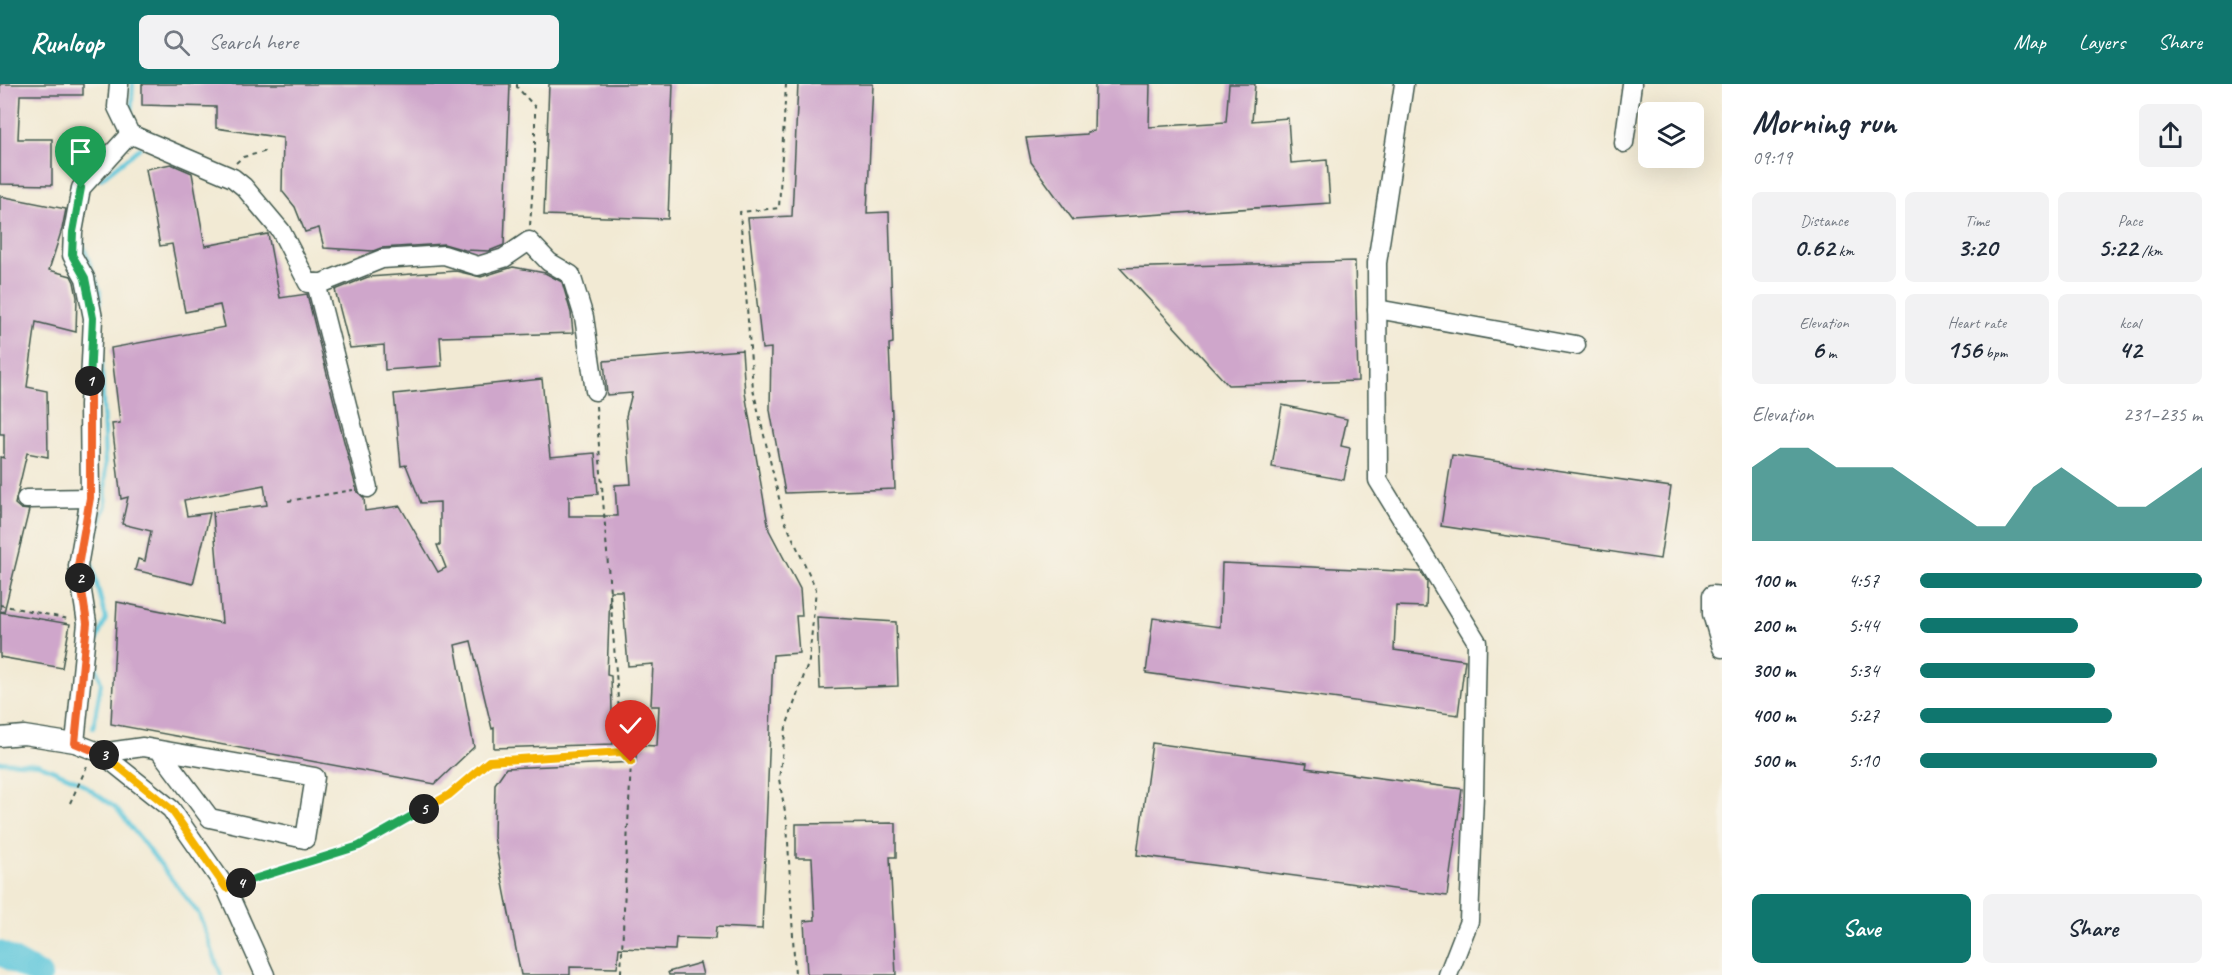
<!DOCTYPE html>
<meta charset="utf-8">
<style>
body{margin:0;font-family:Caveat,sans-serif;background:#f2f2f3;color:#1f2937;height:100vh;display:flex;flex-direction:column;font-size:22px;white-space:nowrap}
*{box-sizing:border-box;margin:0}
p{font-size:20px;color:#747a83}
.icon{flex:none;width:33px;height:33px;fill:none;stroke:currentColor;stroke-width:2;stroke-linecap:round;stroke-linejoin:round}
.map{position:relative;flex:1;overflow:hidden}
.details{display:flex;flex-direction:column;background:#fff;width:510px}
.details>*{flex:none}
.controls{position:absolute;left:1638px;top:18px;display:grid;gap:12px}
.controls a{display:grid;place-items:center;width:66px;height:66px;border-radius:9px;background:#fff;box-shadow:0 6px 24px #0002;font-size:30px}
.pin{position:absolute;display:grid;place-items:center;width:51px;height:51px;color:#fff;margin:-62px -26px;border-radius:50% 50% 50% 0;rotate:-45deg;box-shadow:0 0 6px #0007}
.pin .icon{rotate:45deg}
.km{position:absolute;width:30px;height:30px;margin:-15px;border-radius:50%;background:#222;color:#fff;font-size:16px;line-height:30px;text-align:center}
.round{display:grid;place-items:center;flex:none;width:63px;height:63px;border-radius:9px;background:#f2f2f3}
.summary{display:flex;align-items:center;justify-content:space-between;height:102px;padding:0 30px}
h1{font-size:33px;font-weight:700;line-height:45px}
.stats{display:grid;grid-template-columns:repeat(3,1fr);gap:9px;height:102px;padding:6px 30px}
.stats div{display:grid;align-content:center;border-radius:9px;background:#f2f2f3;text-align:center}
.stats b{font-size:26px;font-weight:700}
.stats small{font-size:16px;font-weight:400}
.stats p{font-size:16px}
.chart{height:168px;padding:12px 30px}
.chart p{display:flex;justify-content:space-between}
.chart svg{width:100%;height:108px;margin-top:6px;fill:#0f766e;opacity:.7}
.button{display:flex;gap:12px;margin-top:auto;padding:12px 30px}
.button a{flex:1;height:69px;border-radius:9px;background:#0f766e;color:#fff;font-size:24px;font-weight:700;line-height:69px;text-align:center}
.button a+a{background:#f2f2f3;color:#1f2937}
ul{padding:0 30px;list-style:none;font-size:20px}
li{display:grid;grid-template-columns:96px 72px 1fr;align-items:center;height:45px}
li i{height:15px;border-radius:8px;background:#0f766e}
header{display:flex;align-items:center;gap:36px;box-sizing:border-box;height:84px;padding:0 30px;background:#0f766e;color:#fff}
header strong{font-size:28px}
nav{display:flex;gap:33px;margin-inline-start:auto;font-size:21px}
.search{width:420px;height:54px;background:#f2f2f3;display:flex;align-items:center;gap:15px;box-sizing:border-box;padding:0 21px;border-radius:9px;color:#747a83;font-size:22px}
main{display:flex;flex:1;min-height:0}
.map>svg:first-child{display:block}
</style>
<header>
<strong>Runloop</strong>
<div class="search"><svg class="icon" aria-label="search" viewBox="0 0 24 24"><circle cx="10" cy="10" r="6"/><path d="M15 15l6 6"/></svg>Search here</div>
<nav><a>Map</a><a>Layers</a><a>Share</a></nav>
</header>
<main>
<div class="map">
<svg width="1722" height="891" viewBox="0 0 1722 891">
<rect width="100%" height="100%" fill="#f7f3e8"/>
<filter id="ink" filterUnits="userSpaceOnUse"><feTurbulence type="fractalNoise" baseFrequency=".0167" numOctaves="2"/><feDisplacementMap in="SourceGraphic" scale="12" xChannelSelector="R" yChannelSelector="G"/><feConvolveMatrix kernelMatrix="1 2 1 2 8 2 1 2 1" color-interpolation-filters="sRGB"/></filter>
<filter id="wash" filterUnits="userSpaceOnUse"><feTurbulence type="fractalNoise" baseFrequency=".008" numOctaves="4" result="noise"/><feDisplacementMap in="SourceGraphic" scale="24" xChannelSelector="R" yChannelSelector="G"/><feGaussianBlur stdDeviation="1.35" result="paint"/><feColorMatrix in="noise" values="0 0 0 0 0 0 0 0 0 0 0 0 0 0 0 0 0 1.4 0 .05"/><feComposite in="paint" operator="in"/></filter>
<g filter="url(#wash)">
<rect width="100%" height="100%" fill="#f2ead4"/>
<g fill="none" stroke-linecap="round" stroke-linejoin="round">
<g stroke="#5fc7db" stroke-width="4">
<polyline points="131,35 133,0"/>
<polyline points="101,95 140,64"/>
<polyline points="81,155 100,207 100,228"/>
<polyline points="93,644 101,599 92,567 106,535 89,469 106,421 101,251"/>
<polyline points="0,678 38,680 78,697 116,724 199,830 221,891"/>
</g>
<polyline stroke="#5fc7db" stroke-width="24" points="0,869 40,891"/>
</g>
<g id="blocks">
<g fill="#cfa6cb">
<polygon points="0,0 83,0 83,11 20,11 18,55 52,55 52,101 0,100"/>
<polygon points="142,0 510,0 504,161 489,167 465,166 444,160 381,164 373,167 324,164 319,144 305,148 295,123 282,107 283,54 216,44 216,23 142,21"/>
<polygon points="549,0 673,0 668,135 544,131"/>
<polygon points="798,0 873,0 867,129 889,128 893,259 889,260 895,405 785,409 770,326 771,264 762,265 748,134 792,132"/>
<polygon points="1095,0 1150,0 1149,43 1226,38 1229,0 1255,0 1252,37 1288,34 1291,79 1327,76 1330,119 1073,136 1031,78 1026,54 1087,50 1087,48 1094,47"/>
<polygon points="171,80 192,89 205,162 268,150 280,214 307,210 340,342 357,407 364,414 365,427 400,422 438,488 446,484 437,461 440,461 440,418 421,419 406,381 401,382 394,310 542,295 550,373 595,369 598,410 569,412 569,432 617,432 615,401 631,400 626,332 632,309 607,311 604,277 742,266 745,309 769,446 800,505 802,532 796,532 799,569 773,571 762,845 716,843 715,855 676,854 675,866 619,864 617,884 570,883 570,891 521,891 494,753 495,700 506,684 636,678 636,661 657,662 659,622 651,622 653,580 628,582 622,507 610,507 607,591 611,592 613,660 494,664 494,644 492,645 471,557 455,561 474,663 435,700 111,640 117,518 222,539 213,428 267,421 264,401 184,416 187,432 210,429 193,500 135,486 138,475 145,477 151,447 122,440 128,413 121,415 112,340 120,339 111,264 225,243 220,221 185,228 172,160 160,162 146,85"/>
<polygon points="0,112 66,125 62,145 49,186 71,192 74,198 77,213 76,248 36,238 27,303 47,307 48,373 27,369 15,420 21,425 29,426 4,528 0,527 0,373 4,374 4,350 0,350"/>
<polygon points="1355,177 1358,297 1228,301 1120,184"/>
<polygon points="513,183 545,189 562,198 571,229 573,249 440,253 442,282 385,286 384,261 350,264 335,206 368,193 456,187 481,193"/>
<polygon points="1282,321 1347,335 1341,362 1350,364 1344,396 1272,383"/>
<polygon points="1452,371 1671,403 1660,475 1441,442"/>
<polygon points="1222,479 1421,488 1427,498 1426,523 1396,522 1394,566 1465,576 1458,631 1146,589 1153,534 1220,543"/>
<polygon points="0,528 70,540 62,584 0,573"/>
<polygon points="817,533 896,538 898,602 820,605"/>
<polygon points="1152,659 1307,679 1306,684 1462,705 1447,812 1137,771"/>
<polygon points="896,739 896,773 890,773 896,891 807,891 804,837 815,836 812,774 796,774 796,740"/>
<polygon points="700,879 703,891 669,891 668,888"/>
</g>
</g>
</g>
<g filter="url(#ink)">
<use href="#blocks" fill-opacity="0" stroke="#3f574c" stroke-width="1.5"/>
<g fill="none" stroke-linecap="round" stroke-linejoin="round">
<defs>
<g id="minor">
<polyline points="119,0 117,23 130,50 233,94 244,103 281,147 308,199 322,199 382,175 444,171 478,182 504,174 529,157 549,178 571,191 584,233 595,307"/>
<polyline points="1404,0 1377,179 1378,396 1477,558 1474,711 1469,837 1448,891"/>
<polyline points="1624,59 1632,0"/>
<polyline points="316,199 368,404"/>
<polyline points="1377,225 1576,261"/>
<polyline points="26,415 90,414"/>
<polyline points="1722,512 1712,511 1712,530 1722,564"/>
<polyline points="0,653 24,651 75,659 101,669 171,725 226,804 265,891"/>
<polyline points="75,659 87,539 78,482 90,414 89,321 93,234 85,194 72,171 73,148 81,104 130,50"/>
<polyline points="101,669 143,663 315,693 305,755 210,734 159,666"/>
</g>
</defs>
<use href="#minor" stroke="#3f574c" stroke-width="21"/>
<g stroke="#3f574c" stroke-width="2" stroke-dasharray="4.5 4.5" stroke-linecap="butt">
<polyline points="517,0 517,3 535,23 535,71 530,142"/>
<polyline points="786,0 779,124 740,128 753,305 784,435 816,505 809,577 786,643 779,695 787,738 795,891"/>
<polyline points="236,79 243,73 268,67"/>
<polyline points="596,322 622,668 631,678 621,888 612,891"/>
<polyline points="288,417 353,406"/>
<polyline points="0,521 69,535"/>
<polyline points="70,719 88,680"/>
<polyline points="240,800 359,762 449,711 489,677 622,668"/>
</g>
<use href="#minor" stroke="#fff" stroke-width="18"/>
</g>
</g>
<g fill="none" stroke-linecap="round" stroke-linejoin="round" filter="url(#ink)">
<defs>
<polyline id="split-1" points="81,104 73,148 72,171 85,194 93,234 90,297"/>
<polyline id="split-2" points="80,494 78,482 90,414 90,297"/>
<polyline id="split-3" points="80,494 87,539 75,659 104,671"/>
<polyline id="split-4" points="104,671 171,725 226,804 241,799"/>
<polyline id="split-5" points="241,799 359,762 424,725"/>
<polyline id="split-6" points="424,725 449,711 489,677 622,668 631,678"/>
</defs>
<use href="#split-1" stroke="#fff" stroke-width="12"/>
<use href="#split-2" stroke="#fff" stroke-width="12"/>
<use href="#split-3" stroke="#fff" stroke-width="12"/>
<use href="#split-4" stroke="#fff" stroke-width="12"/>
<use href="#split-5" stroke="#fff" stroke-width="12"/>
<use href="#split-6" stroke="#fff" stroke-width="12"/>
<use href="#split-1" stroke="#22a559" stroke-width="8"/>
<use href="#split-2" stroke="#f0652b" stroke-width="8"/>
<use href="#split-3" stroke="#f0652b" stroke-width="8"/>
<use href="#split-4" stroke="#f5b400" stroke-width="8"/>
<use href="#split-5" stroke="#22a559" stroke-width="8"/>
<use href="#split-6" stroke="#f5b400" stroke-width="8"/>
</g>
</svg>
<div class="controls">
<a><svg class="icon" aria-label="layers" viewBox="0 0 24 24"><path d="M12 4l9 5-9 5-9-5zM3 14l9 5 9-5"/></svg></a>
</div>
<div class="pin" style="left:81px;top:104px;background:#1e9e55"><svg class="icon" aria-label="arrive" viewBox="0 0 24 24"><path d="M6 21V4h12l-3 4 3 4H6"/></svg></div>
<div class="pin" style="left:631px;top:678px;background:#d93025"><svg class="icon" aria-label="check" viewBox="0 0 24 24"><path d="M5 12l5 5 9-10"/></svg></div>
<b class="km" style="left:90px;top:297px">1</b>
<b class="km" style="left:80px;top:494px">2</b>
<b class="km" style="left:104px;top:671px">3</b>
<b class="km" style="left:241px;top:799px">4</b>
<b class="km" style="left:424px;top:725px">5</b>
</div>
<section class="details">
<div class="summary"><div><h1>Morning run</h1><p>09:19</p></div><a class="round"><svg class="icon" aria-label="share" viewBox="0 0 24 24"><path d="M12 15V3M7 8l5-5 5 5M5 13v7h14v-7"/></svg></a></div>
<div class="stats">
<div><p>Distance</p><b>0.62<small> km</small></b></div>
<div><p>Time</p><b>3:20</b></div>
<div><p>Pace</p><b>5:22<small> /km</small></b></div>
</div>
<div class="stats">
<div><p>Elevation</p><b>6<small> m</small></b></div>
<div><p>Heart rate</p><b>156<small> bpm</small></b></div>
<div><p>kcal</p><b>42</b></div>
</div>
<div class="chart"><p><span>Elevation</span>231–235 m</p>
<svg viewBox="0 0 160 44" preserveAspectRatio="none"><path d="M0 44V14L10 6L20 6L30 14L40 14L50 14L60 22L70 30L80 38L90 38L100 22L110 14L120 22L130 30L140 30L150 22L160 14V44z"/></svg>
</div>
<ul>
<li><b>100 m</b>4:57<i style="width:100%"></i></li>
<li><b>200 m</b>5:44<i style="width:56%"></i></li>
<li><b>300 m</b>5:34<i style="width:62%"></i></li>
<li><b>400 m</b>5:27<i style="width:68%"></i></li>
<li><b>500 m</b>5:10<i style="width:84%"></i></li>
</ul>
<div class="button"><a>Save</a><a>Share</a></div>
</section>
</main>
